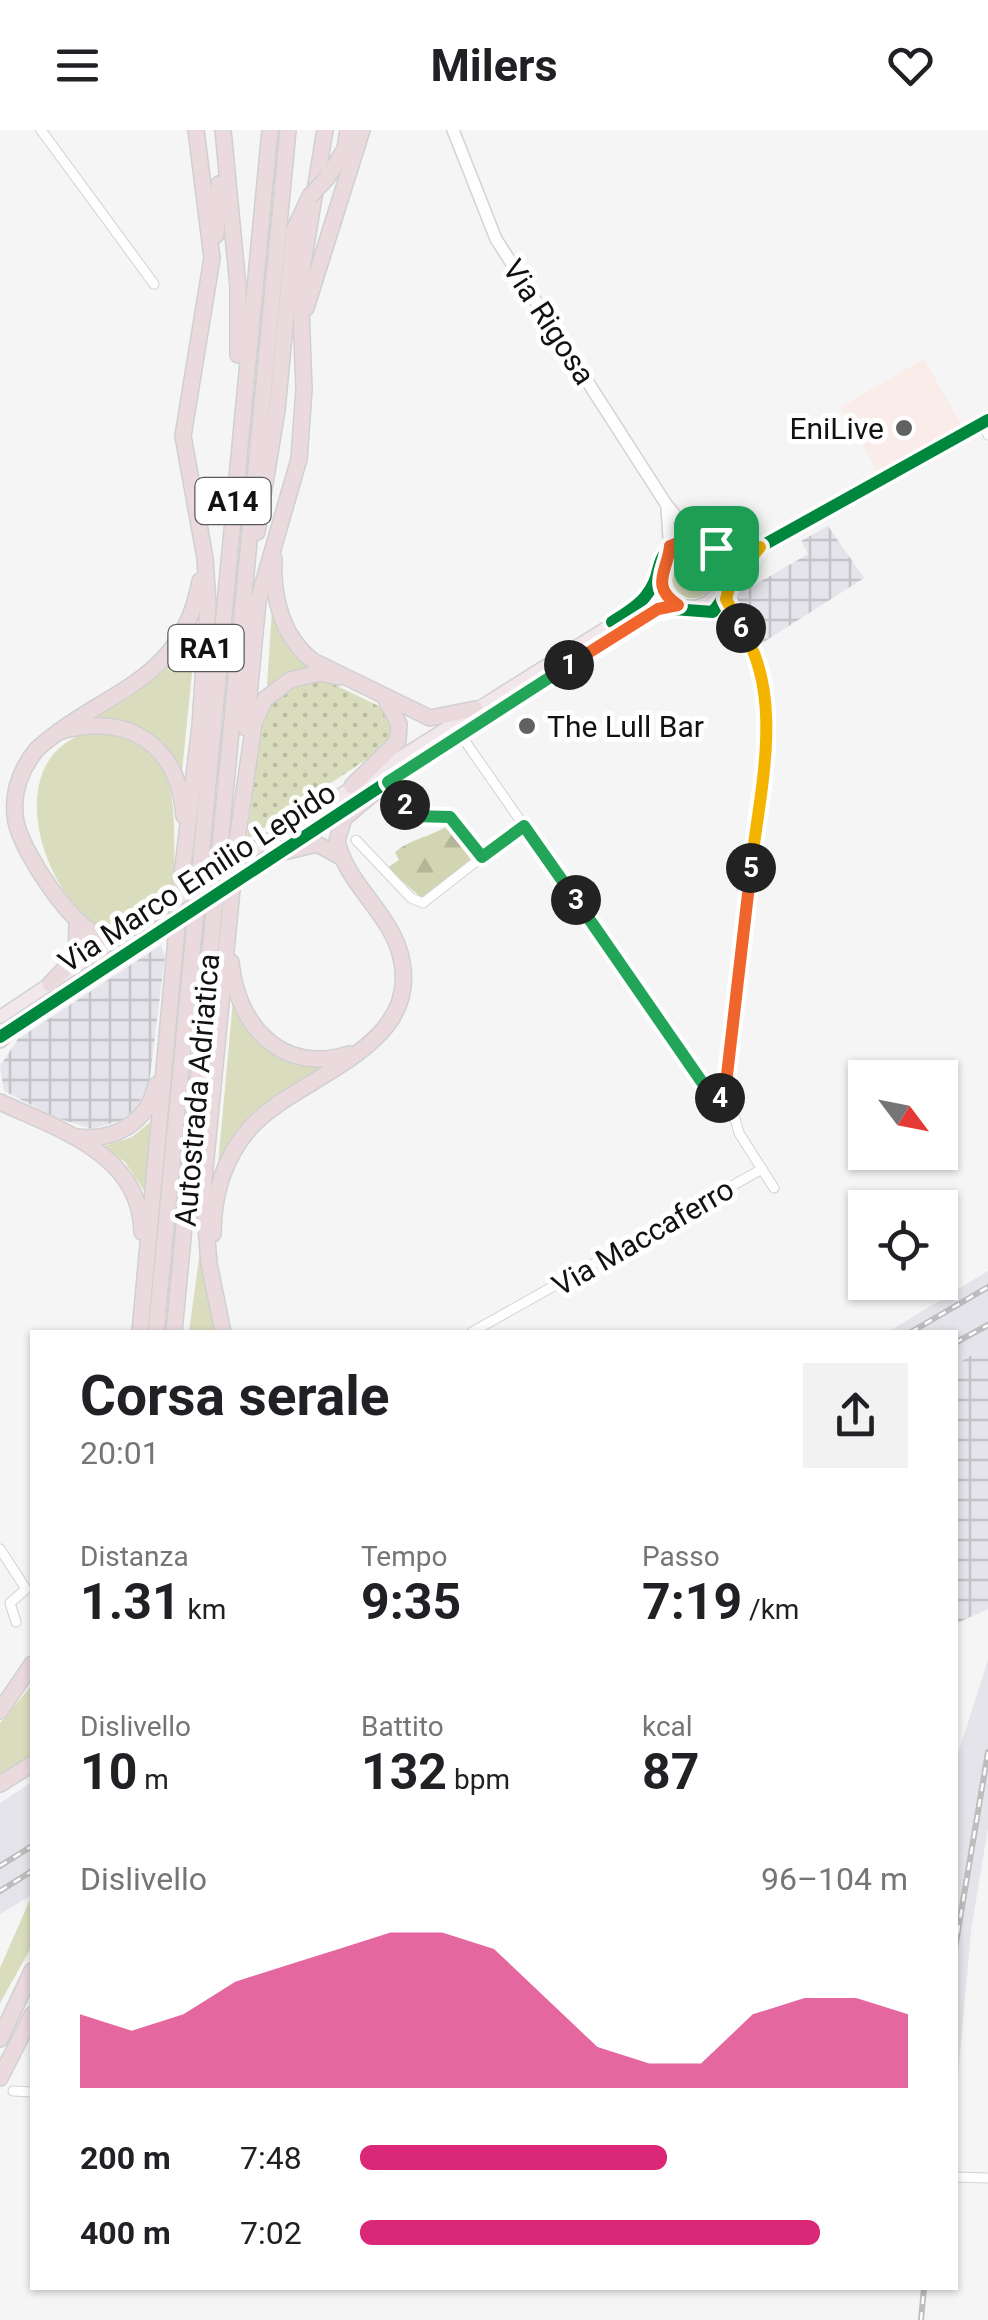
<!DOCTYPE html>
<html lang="it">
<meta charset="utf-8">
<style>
body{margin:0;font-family:Roboto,sans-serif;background:#f2f2f2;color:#202124;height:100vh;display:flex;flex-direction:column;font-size:38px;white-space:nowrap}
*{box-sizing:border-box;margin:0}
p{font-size:32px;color:#757577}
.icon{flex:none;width:55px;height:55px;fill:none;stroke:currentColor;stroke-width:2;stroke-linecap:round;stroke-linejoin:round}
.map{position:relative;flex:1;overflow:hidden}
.details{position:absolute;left:30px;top:1200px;width:928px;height:960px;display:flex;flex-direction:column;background:#fff;border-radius:0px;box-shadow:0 2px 8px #0004}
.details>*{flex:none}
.needle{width:65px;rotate:122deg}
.fabs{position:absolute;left:848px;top:930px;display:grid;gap:20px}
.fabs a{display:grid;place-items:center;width:110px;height:110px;border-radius:0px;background:#fff;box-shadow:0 2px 8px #0004;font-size:50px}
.pin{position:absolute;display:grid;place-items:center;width:85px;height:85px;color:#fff;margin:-42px;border-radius:20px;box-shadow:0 5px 15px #0006}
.km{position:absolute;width:50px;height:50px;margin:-25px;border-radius:50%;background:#222;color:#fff;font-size:28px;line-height:50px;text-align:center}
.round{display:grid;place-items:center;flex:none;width:105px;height:105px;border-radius:0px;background:#f2f2f2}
.summary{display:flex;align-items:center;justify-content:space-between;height:170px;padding:0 50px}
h1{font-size:55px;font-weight:700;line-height:75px}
.stats{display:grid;grid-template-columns:repeat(3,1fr);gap:15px;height:170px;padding:10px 50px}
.stats div{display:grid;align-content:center}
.stats b{font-size:50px;font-weight:700}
.stats small{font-size:28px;font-weight:400}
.stats p{font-size:28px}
.chart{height:280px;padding:20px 50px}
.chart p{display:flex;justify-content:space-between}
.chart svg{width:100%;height:180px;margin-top:10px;fill:#db2777;opacity:.7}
ul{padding:0 50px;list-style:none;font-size:32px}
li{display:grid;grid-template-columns:160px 120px 1fr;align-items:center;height:75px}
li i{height:25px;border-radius:12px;background:#db2777}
header{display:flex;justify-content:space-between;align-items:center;height:130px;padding:0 50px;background:#fff;font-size:45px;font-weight:700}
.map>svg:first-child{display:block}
</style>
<header><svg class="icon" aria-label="menu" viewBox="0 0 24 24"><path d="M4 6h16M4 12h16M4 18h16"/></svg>Milers<svg class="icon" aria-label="heart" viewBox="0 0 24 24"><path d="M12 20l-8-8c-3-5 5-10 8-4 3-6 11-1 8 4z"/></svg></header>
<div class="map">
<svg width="988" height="2190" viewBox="0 0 988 2190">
<defs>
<pattern id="industrial-grid" width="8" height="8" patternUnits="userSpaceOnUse" patternTransform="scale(2.5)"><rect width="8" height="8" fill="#e5e4ea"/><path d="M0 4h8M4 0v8" fill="none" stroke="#c3c3c8"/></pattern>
<pattern id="forest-firs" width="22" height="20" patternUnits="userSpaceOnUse" patternTransform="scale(2.5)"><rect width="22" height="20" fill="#d2d5b1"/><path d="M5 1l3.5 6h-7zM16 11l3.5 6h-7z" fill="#b3b697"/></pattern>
<pattern id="park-dots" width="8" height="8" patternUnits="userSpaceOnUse" patternTransform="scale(2.5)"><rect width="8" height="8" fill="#daddbd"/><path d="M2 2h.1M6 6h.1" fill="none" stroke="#babda2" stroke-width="1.8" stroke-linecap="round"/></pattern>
</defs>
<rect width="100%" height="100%" fill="#f5f5f6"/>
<polygon fill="#faece9" points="924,229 961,294 878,342 841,277"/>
<g fill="url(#industrial-grid)">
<polygon points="828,396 864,448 761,514 734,464 735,452 744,443 753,456 808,424 801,411"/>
<polygon points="161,815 165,826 149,954 135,979 122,990 92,999 57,988 4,961 0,936 18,909"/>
<polygon points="988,1215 988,1479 955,1494 955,1235"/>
</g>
<g fill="#e5e4ea">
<polygon points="988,1141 988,1215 955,1235 955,1202 888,1202"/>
<polygon points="988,1530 988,1698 971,1801 955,1981 955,1633"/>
<polygon points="32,1652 32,1765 0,1784 0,1673"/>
</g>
<g fill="#daddbd">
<circle cx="693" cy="447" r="21"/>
<polygon points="272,479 317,538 286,545 267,556"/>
<path d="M197 504 194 523 182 642C163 601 131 594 92 588L162 543Z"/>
<path d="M93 601C194 616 169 684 176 759L132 792 103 802C36 758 0 623 93 601Z"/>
<path d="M233 871C252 911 282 940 330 936L275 972 217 1045Z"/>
<polygon points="149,993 152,994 145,1062 125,1032 102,1017 132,1007"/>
<polygon points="201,1113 217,1202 189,1202"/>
<polygon points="32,1555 32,1629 0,1649 0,1593"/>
<polygon points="32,1765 32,1816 0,1873 0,1838"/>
</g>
<path fill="url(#forest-firs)" d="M449 695 475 727 423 769 387 738 399 730 395 722C412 708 431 707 449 695Z"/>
<path fill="url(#park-dots)" d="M309 551 329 552 387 580 393 597 388 615 247 709 261 592C271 568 285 560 309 551Z"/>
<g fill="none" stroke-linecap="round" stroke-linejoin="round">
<defs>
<g id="street">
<polyline points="41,0 154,154"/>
<polyline points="986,300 988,305"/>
<polyline points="721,456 754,524 766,596 728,963 739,1003 774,1058"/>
<polyline points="698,477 737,495"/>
<polyline points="460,604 705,955 729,972"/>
<polyline points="388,651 413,686 450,687 482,727"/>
<polyline points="356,710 411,768 423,773 523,695"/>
<polyline points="472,1202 762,1039"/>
<polyline points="0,1419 26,1459 10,1473 16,1492"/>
<polyline points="13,1961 32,1962"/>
<polyline points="955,2047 988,2048"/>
</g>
<g id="secondary">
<polyline points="453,0 496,109 666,374 701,416"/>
<polyline points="667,378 670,423"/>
</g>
<g id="primary">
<circle cx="691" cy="446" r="31"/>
<polyline points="713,423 758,418"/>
<polyline points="723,447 760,417 988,291"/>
<polyline points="381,656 631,494 657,479 678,475"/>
<polyline points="248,723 638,478 649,471 660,449"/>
<polyline points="249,742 352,675"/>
<polyline points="0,887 174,771"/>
<polyline points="6,902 171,794"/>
</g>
<g id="highway">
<polyline points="223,0 238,157 238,225"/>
<polyline points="327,48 345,19 348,0"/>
<polyline points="216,105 219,54"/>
<polyline points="306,178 362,0"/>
<polyline points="257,402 277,280 294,100 310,66"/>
<path d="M274 429C272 467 282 507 313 531L430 588 475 579"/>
<polyline points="246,598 258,471 299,329 304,259 300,152 325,0"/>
<path d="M58 602C126 582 178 612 184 686"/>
<polyline points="352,656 398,611 399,594 387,572"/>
<polyline points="279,723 317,714 343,728"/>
<polyline points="181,753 200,596 208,474 205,428 183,306 212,128 196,0"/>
<path d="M138 795 104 807C74 802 22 722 16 692 11 665 20 640 37 619 106 558 181 555 200 451"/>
<path d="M231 832C237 896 282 945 349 924"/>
<polyline points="50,854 76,827 77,795"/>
<polyline points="0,910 11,899"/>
<path d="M0 972C58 999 141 1024 142 1102"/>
<path d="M76 1007C114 1012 147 993 156 955"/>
<path d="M213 1104C213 1065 224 1028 250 998 296 946 419 921 402 832 394 785 347 756 337 711L344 688 388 651"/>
<polyline points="140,1202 181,754"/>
<polyline points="156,1202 270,0"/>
<polyline points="174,1202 288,0"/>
<polyline points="223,1202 209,1134 203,1059 236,718 254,593 265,569 290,550 319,543 339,547"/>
<polyline points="0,1581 32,1534"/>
<polyline points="0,1654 32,1634"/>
<polyline points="0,1909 32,1841"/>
<polyline points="0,1948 32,1885"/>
</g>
</defs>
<use href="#street" stroke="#d3d3d3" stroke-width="11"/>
<use href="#secondary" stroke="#d3d3d3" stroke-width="14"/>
<use href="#primary" stroke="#d0d0d1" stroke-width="15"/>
<use href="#highway" stroke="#d0d0d1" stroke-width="18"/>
<use href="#street" stroke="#fefefe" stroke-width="9"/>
<use href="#secondary" stroke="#fefefe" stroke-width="11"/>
<use href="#primary" stroke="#f2e8eb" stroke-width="12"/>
<use href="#highway" stroke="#eadadd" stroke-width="15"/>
<defs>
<g id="rail">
<polyline points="911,1202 988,1157"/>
<polyline points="955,1213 988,1195"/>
<polyline points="0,1736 32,1716"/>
<polyline points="0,1761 32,1741"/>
<polyline points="955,1819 988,1622"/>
<polyline points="921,2190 924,2158"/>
</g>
</defs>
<use href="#rail" stroke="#bdbdbd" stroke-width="6"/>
<use href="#rail" stroke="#fff" stroke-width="2.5" stroke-dasharray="8" stroke-linecap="butt"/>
<defs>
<g id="primary-bridge">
<polyline points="174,771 248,723"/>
<polyline points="171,794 249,742"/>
</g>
<polyline id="highway-bridge" points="310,66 327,48"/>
</defs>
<use href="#primary-bridge" stroke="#d0d0d1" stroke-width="15" stroke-linecap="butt"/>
<use href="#highway-bridge" stroke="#d0d0d1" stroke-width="18" stroke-linecap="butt"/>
<use href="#primary-bridge" stroke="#f2e8eb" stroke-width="12"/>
<use href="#highway-bridge" stroke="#eadadd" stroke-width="15"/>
<defs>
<g id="cycleway">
<path d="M612 492C623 485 637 477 645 467 669 438 645 424 693 407L716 418 760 417"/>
<polyline points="0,907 460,604 655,483 673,479 713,482 760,417 988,290"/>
</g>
</defs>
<use href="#cycleway" stroke="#fff" stroke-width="19"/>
<use href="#cycleway" stroke="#00873e" stroke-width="12"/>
</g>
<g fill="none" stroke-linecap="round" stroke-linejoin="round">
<defs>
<path id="split-1" d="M569 535 658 479 678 475C649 456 668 440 670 416L693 407 716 418"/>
<polyline id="split-2" points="405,675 388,652 569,535"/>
<polyline id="split-3" points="405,675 413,686 450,687 482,727 524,696 576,770"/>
<polyline id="split-4" points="576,770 704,955 720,968"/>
<polyline id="split-5" points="720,968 729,972 727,945 751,738"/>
<path id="split-6" d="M741 498C786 566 759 663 751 738"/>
<polyline id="split-7" points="716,418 760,417 730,454 726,469 741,498"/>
</defs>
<use href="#split-1" stroke="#fff" stroke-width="20"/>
<use href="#split-2" stroke="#fff" stroke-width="20"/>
<use href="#split-3" stroke="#fff" stroke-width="20"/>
<use href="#split-4" stroke="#fff" stroke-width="20"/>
<use href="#split-5" stroke="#fff" stroke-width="20"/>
<use href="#split-6" stroke="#fff" stroke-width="20"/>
<use href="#split-7" stroke="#fff" stroke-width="20"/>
<use href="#split-1" stroke="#f0652b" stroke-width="12"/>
<use href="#split-2" stroke="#22a559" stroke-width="12"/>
<use href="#split-3" stroke="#22a559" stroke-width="12"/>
<use href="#split-4" stroke="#22a559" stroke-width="12"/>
<use href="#split-5" stroke="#f0652b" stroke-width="12"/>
<use href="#split-6" stroke="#f5b400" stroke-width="12"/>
<use href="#split-7" stroke="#f5b400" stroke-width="12"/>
</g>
<g fill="#616162" stroke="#fff" stroke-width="4">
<circle cx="904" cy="298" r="10"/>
<circle cx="527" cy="596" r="10"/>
</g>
<g text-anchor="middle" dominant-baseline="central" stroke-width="10" stroke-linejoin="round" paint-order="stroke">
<g fill="#fff" stroke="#59595a" stroke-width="2.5">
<rect x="195.5" y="348" width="75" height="46" rx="8"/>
<rect x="168.5" y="495" width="75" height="46" rx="8"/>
</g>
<g font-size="28" font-weight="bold" fill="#121213">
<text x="233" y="371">A14</text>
<text x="206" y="518">RA1</text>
</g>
<g font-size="30" fill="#121213" stroke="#fff">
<text transform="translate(549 192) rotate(57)">Via Rigosa</text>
<text transform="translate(197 747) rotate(-33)">Via Marco Emilio Lepido</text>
<text transform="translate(197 960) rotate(-85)">Autostrada Adriatica</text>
<text transform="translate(643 1107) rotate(-30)">Via Maccaferro</text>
</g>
<g font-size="30" fill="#121213" stroke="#fff" text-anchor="end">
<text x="884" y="298">EniLive</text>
<text x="547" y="596" text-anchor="start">The Lull Bar</text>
</g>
</g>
</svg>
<div class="fabs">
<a><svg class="needle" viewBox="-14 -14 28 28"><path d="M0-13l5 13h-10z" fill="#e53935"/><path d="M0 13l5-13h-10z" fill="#757577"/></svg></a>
<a><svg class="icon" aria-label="locate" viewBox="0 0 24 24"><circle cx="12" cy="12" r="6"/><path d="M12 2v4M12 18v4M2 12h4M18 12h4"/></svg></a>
</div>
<div class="pin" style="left:716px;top:418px;background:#1e9e55"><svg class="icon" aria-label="arrive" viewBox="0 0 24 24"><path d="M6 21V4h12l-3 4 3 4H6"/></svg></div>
<b class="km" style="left:569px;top:535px">1</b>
<b class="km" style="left:405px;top:675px">2</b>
<b class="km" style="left:576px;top:770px">3</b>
<b class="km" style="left:720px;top:968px">4</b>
<b class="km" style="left:751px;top:738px">5</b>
<b class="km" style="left:741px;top:498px">6</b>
<section class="details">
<div class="summary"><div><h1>Corsa serale</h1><p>20:01</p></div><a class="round"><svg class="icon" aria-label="share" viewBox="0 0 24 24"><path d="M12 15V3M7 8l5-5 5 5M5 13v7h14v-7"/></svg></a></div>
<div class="stats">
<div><p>Distanza</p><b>1.31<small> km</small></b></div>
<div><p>Tempo</p><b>9:35</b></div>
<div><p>Passo</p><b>7:19<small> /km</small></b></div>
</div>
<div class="stats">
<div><p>Dislivello</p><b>10<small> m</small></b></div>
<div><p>Battito</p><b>132<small> bpm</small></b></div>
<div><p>kcal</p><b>87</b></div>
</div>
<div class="chart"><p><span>Dislivello</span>96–104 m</p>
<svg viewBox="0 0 160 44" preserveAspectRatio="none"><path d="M0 44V26L10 30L20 26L30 18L40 14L50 10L60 6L70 6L80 10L90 22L100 34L110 38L120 38L130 26L140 22L150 22L160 26V44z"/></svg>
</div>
<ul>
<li><b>200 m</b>7:48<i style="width:56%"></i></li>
<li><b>400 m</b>7:02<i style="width:84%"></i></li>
</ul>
</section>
</div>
